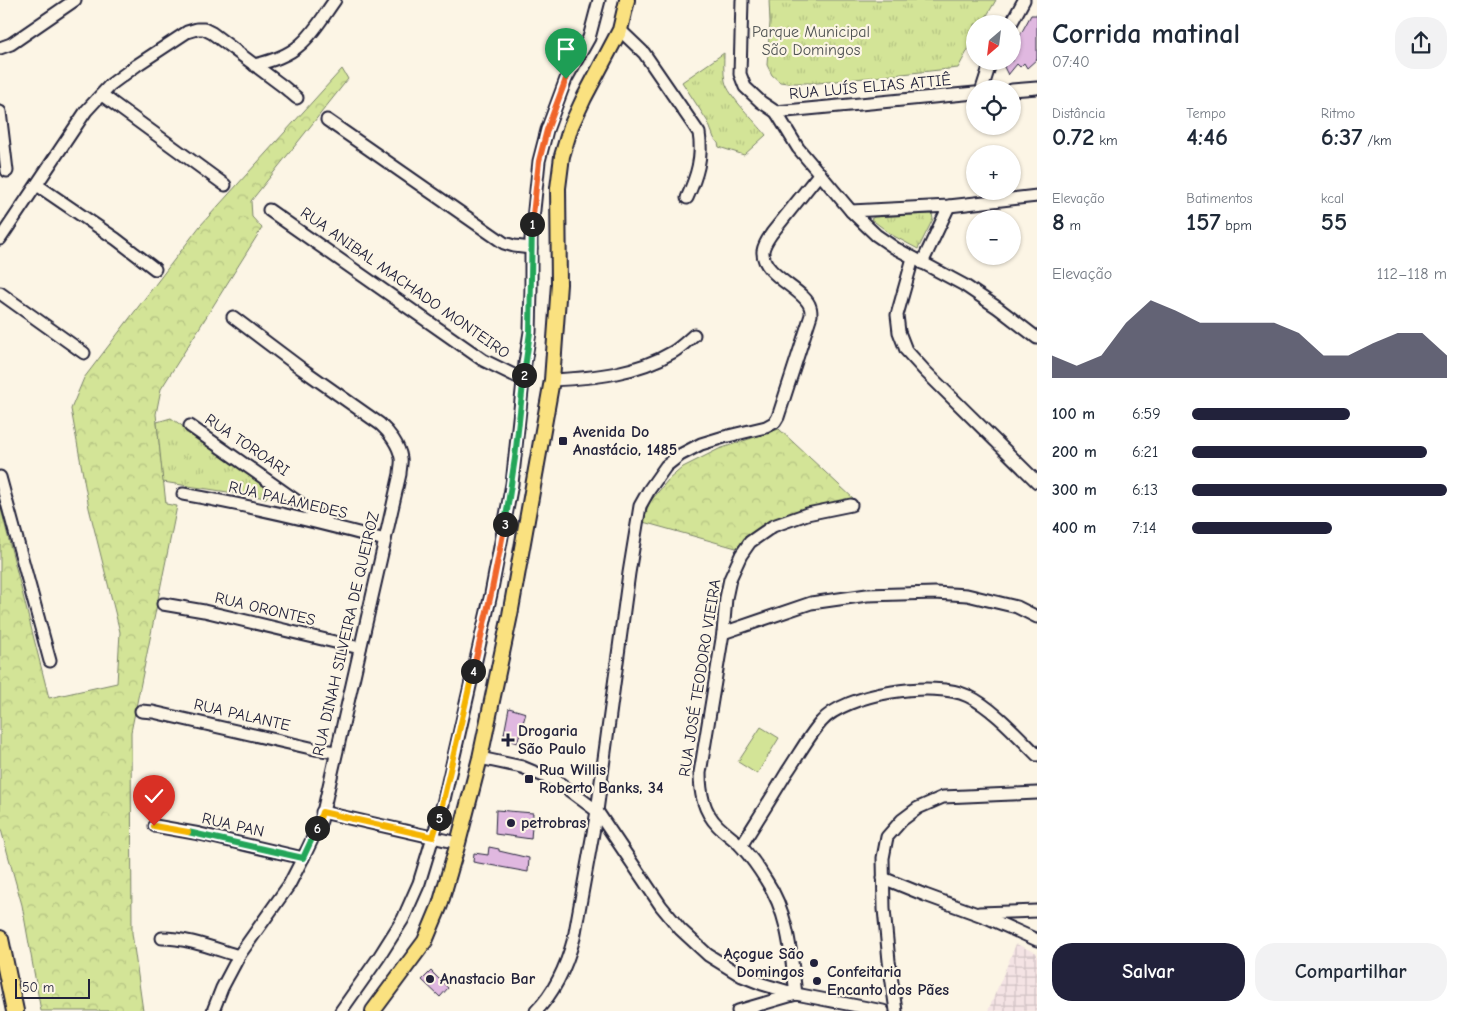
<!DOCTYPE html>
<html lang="pt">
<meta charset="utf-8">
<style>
body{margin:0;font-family:"Comic Neue",sans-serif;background:#f2f2f3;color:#1f2937;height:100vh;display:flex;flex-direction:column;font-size:19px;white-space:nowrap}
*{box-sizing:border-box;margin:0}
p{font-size:16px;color:#747a83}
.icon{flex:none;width:28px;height:28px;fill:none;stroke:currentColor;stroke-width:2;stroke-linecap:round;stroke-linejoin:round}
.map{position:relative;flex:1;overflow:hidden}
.sheet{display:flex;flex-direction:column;background:#fff;width:425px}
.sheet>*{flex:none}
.needle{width:32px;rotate:208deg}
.tools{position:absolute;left:966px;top:15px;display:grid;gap:10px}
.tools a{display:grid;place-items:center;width:55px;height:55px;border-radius:50%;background:#fff;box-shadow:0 1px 4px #0004;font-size:25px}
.scale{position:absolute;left:15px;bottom:12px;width:75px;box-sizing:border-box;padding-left:5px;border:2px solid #22223b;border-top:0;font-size:14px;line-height:18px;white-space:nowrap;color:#22223b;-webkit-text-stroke:4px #fcf5e5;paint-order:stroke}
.pin{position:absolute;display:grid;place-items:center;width:42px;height:42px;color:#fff;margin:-51px -21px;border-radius:50% 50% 50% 0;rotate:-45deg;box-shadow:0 0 5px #0007}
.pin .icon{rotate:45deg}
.km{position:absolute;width:25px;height:25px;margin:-12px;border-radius:50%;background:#222;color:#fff;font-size:14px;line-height:25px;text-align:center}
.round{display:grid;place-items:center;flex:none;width:52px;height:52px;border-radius:20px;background:#f2f2f3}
.summary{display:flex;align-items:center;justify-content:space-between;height:85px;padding:0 15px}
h1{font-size:28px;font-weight:700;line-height:38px}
.figures{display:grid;grid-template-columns:repeat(3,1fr);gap:8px;height:85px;padding:5px 15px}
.figures div{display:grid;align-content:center}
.figures b{font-size:25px;font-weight:700}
.figures small{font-size:14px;font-weight:400}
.figures p{font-size:14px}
.chart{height:140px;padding:10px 15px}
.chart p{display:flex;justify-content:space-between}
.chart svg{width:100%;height:90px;margin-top:5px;fill:#22223b;opacity:.7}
.primary-button{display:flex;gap:10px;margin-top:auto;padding:10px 15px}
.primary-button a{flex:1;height:58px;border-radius:20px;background:#22223b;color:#fff;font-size:20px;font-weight:700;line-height:58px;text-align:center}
.primary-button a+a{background:#f2f2f3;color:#1f2937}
ul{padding:0 15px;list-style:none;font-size:16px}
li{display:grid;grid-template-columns:80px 60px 1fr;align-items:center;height:38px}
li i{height:12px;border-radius:6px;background:#22223b}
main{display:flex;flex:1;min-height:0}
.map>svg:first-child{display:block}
</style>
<main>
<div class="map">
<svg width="1037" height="1011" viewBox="0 0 1037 1011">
<defs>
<pattern id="industrial-grid" width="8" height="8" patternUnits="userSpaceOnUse" patternTransform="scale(1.25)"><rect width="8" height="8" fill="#f4e3e4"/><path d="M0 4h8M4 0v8" fill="none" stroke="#d1c2c4"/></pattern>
<pattern id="forest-crowns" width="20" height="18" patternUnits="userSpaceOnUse" patternTransform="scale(1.25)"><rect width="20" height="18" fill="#d3e497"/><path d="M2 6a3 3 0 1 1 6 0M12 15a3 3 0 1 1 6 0" fill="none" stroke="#b5c383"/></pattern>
<pattern id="park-tufts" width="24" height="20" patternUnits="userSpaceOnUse" patternTransform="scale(1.25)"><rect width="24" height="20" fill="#d3e497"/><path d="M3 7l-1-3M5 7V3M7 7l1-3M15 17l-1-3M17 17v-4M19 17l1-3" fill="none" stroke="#b5c383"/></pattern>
</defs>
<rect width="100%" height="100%" fill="#fcf5e5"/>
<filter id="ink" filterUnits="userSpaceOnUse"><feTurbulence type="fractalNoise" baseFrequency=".02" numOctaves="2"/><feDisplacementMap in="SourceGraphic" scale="10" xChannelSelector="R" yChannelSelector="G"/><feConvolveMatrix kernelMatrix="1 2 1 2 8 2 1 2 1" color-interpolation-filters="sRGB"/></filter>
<g filter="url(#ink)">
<polygon fill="url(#industrial-grid)" points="1016,944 1037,953 1037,1011 988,1011"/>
<polygon fill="#d3e497" stroke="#7a8369" points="761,727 779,738 757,774 738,762"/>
<g fill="url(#forest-crowns)" stroke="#7a8369">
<polygon points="342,69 348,79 251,201 252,217 262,228 161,389 156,414 166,504 177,506 131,732 132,933 143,1011 41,1011 22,905 0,826 0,505 49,698 117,683 120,632 89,508 71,409 84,378 200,226"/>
<polygon points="779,429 854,499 845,501 749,536 736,548 643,522 649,503 668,480 683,467 719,449"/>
</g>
<g fill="url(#park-tufts)" stroke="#7a8369">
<polygon points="769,0 996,0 982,24 975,24 975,37 958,68 818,83 787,83 780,82 772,75 767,65 770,22"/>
<path d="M724 53C724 62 723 72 725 81 728 96 756 122 766 135L744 155 719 147 718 143 714 138 708 122 682 82Z"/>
<polygon points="932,214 933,219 918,249 892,235 871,219 874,217"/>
<polygon points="171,418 269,487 269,493 266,498 163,482 157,422"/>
</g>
<g fill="#e0b8e0" stroke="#22223b">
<polygon points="1031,15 1037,15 1037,59 1027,68 1024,63 1020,67 1017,64 1008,75 1004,67 1006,61 1013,61 1012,50"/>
<polygon points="509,708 526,713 517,743 507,740 504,734"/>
<polygon points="496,810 533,813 531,839 495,834"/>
<polygon points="489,847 499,849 499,851 529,858 528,872 473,862 474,853 488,855"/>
<polygon points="431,971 448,988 440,997 422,980"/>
</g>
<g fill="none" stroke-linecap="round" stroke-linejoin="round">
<defs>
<g id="minor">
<polyline points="742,0 740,74 745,87 761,102 776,112 975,93"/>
<polyline points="1011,24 1024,0"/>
<path d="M620 30 644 53 699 133C703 157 697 176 687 198"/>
<polyline points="0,48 11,44 75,0"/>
<path d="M254 65C271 61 288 56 301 44 315 32 324 15 335 0"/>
<polyline points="982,89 991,61"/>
<polyline points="1012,90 1037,88"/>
<polyline points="102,95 225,185"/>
<polyline points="0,112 7,171"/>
<polyline points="776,112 798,148 851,211 876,235 895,248 964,285 998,308 1037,338"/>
<polyline points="327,120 504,243 514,246 531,248"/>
<polyline points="37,185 116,239 155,269"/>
<polyline points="269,210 483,360 524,380"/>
<polyline points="851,211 949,206 1037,196"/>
<polyline points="0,239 86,111 110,85 137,65 187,32 197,29 204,29 212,33 284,87 297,98"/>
<polyline points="913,258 897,315 899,332 906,350 925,371 1037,482"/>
<polyline points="922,263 949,206"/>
<polyline points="0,293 84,353"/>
<path d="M552 380C593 378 636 374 673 352 680 348 687 341 694 335"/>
<polyline points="190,426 328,523"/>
<polyline points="0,477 50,661"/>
<path d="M183 494C251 506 318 522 385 540"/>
<polyline points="163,604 204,611 360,648"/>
<polyline points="723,633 811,603 867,595 935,593 967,595 1017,607 1037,617"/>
<polyline points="141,711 153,712 315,749 336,752"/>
<polyline points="480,758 522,767 558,782 597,811 661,906 680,929 708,955 742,976 762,984 796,994 883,1011"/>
<polyline points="322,812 458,843"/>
<polyline points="155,826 200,834 303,858"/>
<path d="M741 846C756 822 772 797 787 772 798 756 808 737 821 722 845 693 935 680 968 696 992 707 1018 736 1037 755"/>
<polyline points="883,878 925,895 988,918 1037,940"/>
<polyline points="979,913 1037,911"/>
<path d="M162 938C188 938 215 949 239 956"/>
<path d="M796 994C791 955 789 914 766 880 760 870 749 855 741 846 734 839 725 833 718 826 703 811 700 792 700 773L723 633 726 598 730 579 741 555 750 542 773 526 807 514 851 505"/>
<path d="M213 1011 222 988 240 954 289 885 306 852 321 821 400 474C400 469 402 463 401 458 399 445 389 432 380 424L302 369 233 317"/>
<polyline points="341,1011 379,957 403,919 419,883 443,804 491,594 512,484 525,363 530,332 531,289 531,239 539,161 547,130 566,79 589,38 599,0"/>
<path d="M536 1011C556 991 567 964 574 938L597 811 629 573 640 506 649 490 666 466 680 455 701 444 724 437 766 427 775 422 778 417 811 315C811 312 811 309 810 307 806 290 761 275 763 251 764 244 768 239 772 233L820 173"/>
<polyline points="738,1011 796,994"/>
<polyline points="896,1011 889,961 884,909 883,858 887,837 902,820 918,808 943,797 1037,793"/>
</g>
<polyline id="major" points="373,1011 425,941 440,905 458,843 480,758 510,615 552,380 559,284 558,188 562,156 571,126 584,98 620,30 627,0"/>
<polyline id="highway" points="0,939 15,1011"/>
</defs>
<use href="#minor" stroke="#22223b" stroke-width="15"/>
<use href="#major" stroke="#22223b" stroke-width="18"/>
<use href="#highway" stroke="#22223b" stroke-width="20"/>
<use href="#minor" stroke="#fcf5e5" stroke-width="11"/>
<use href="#major" stroke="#fae180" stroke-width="14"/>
<use href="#highway" stroke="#fae180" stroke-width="16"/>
</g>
</g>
<g fill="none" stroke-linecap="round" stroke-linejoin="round" filter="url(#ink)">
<defs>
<polyline id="split-1" points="532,224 539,161 547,130 566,79"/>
<polyline id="split-2" points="524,375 530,332 532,224"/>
<polyline id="split-3" points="505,524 515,458 524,375"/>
<polyline id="split-4" points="473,671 491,594 505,524"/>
<polyline id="split-5" points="439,818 473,671"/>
<polyline id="split-6" points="317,828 322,812 433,837 439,818"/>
<polyline id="split-7" points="188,832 303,858 317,828"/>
<polyline id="split-8" points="154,826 188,832"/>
</defs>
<use href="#split-1" stroke="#fff" stroke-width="10"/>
<use href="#split-2" stroke="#fff" stroke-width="10"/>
<use href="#split-3" stroke="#fff" stroke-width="10"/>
<use href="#split-4" stroke="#fff" stroke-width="10"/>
<use href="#split-5" stroke="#fff" stroke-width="10"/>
<use href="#split-6" stroke="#fff" stroke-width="10"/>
<use href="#split-7" stroke="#fff" stroke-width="10"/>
<use href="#split-8" stroke="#fff" stroke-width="10"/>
<use href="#split-1" stroke="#f0652b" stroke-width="6"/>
<use href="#split-2" stroke="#22a559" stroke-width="6"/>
<use href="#split-3" stroke="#22a559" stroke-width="6"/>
<use href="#split-4" stroke="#f0652b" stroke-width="6"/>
<use href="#split-5" stroke="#f5b400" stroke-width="6"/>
<use href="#split-6" stroke="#f5b400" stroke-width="6"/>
<use href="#split-7" stroke="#22a559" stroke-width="6"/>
<use href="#split-8" stroke="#f5b400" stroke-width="6"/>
</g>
<g fill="#22223b" stroke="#fcf5e5" stroke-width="2">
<rect x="558" y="436" width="10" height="10" rx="2.5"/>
<path d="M505.5 732.5h5v5h5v5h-5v5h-5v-5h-5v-5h5z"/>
<rect x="524" y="774" width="10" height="10" rx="2.5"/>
<circle cx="511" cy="823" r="5"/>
<circle cx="814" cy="963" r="5"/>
<circle cx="430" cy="979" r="5"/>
<circle cx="817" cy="981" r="5"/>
</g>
<g text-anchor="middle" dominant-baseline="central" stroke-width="4.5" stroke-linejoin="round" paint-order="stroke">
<g font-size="16" fill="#4e5252" stroke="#fcf5e5">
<text x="811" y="32">Parque Municipal<tspan x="811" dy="18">São Domingos</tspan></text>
</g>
<g font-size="16" fill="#22223b" stroke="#fcf5e5">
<text transform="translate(870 87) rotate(-5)">RUA LUÍS ELIAS ATTIÊ</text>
<text transform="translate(405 283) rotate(35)">RUA ANIBAL MACHADO MONTEIRO</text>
<text transform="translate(247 445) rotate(34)">RUA TOROARI</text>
<text transform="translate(288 500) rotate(13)">RUA PALAMEDES</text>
<text transform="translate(265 609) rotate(13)">RUA ORONTES</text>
<text transform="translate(346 634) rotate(-77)">RUA DINAH SILVEIRA DE QUEIROZ</text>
<text transform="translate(700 678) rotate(-81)">RUA JOSÉ TEODORO VIEIRA</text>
<text transform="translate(242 715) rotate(13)">RUA PALANTE</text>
<text transform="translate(233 825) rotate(13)">RUA PAN</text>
</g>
<g font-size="16" font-weight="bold" fill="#22223b" stroke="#fcf5e5" text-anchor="start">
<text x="573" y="432">Avenida Do<tspan x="573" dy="18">Anastácio, 1485</tspan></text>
<text x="518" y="731">Drogaria<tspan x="518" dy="18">São Paulo</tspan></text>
<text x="539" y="770">Rua Willis<tspan x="539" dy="18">Roberto Banks, 34</tspan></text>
<text x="521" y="823">petrobras</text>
<text x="804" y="954" text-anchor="end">Açogue São<tspan x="804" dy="18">Domingos</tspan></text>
<text x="827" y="972">Confeitaria<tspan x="827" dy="18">Encanto dos Pães</tspan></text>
<text x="440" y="979">Anastacio Bar</text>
</g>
</g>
</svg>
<div class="tools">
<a><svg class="needle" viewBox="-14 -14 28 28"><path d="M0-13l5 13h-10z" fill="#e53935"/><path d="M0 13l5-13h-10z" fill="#747a83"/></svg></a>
<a><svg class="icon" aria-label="locate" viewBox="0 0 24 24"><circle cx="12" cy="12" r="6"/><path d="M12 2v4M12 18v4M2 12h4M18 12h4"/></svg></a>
<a>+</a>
<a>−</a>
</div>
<div class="scale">50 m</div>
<div class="pin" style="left:566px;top:79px;background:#1e9e55"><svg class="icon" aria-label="arrive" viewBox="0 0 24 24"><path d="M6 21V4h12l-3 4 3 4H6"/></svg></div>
<div class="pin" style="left:154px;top:826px;background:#d93025"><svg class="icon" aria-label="check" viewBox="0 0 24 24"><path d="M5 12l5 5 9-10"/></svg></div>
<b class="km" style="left:532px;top:224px">1</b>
<b class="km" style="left:524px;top:375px">2</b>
<b class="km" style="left:505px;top:524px">3</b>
<b class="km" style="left:473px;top:671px">4</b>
<b class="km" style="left:439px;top:818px">5</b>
<b class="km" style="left:317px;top:828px">6</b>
</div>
<section class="sheet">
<div class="summary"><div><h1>Corrida matinal</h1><p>07:40</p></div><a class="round"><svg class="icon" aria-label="share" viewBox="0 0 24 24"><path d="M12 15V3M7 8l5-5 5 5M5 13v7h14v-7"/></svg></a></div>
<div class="figures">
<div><p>Distância</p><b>0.72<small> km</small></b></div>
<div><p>Tempo</p><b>4:46</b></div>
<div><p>Ritmo</p><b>6:37<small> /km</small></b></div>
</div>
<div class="figures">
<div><p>Elevação</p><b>8<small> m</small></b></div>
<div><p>Batimentos</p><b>157<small> bpm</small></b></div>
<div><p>kcal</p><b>55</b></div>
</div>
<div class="chart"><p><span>Elevação</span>112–118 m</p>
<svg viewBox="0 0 160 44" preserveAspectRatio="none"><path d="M0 44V33L10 38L20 33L30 17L40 6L50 11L60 17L70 17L80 17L90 17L100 22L110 33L120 33L130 27L140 22L150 22L160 33V44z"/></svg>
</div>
<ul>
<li><b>100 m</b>6:59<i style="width:62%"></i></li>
<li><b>200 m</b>6:21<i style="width:92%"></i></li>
<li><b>300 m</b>6:13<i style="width:100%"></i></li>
<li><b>400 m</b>7:14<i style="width:55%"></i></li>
</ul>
<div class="primary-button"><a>Salvar</a><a>Compartilhar</a></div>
</section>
</main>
